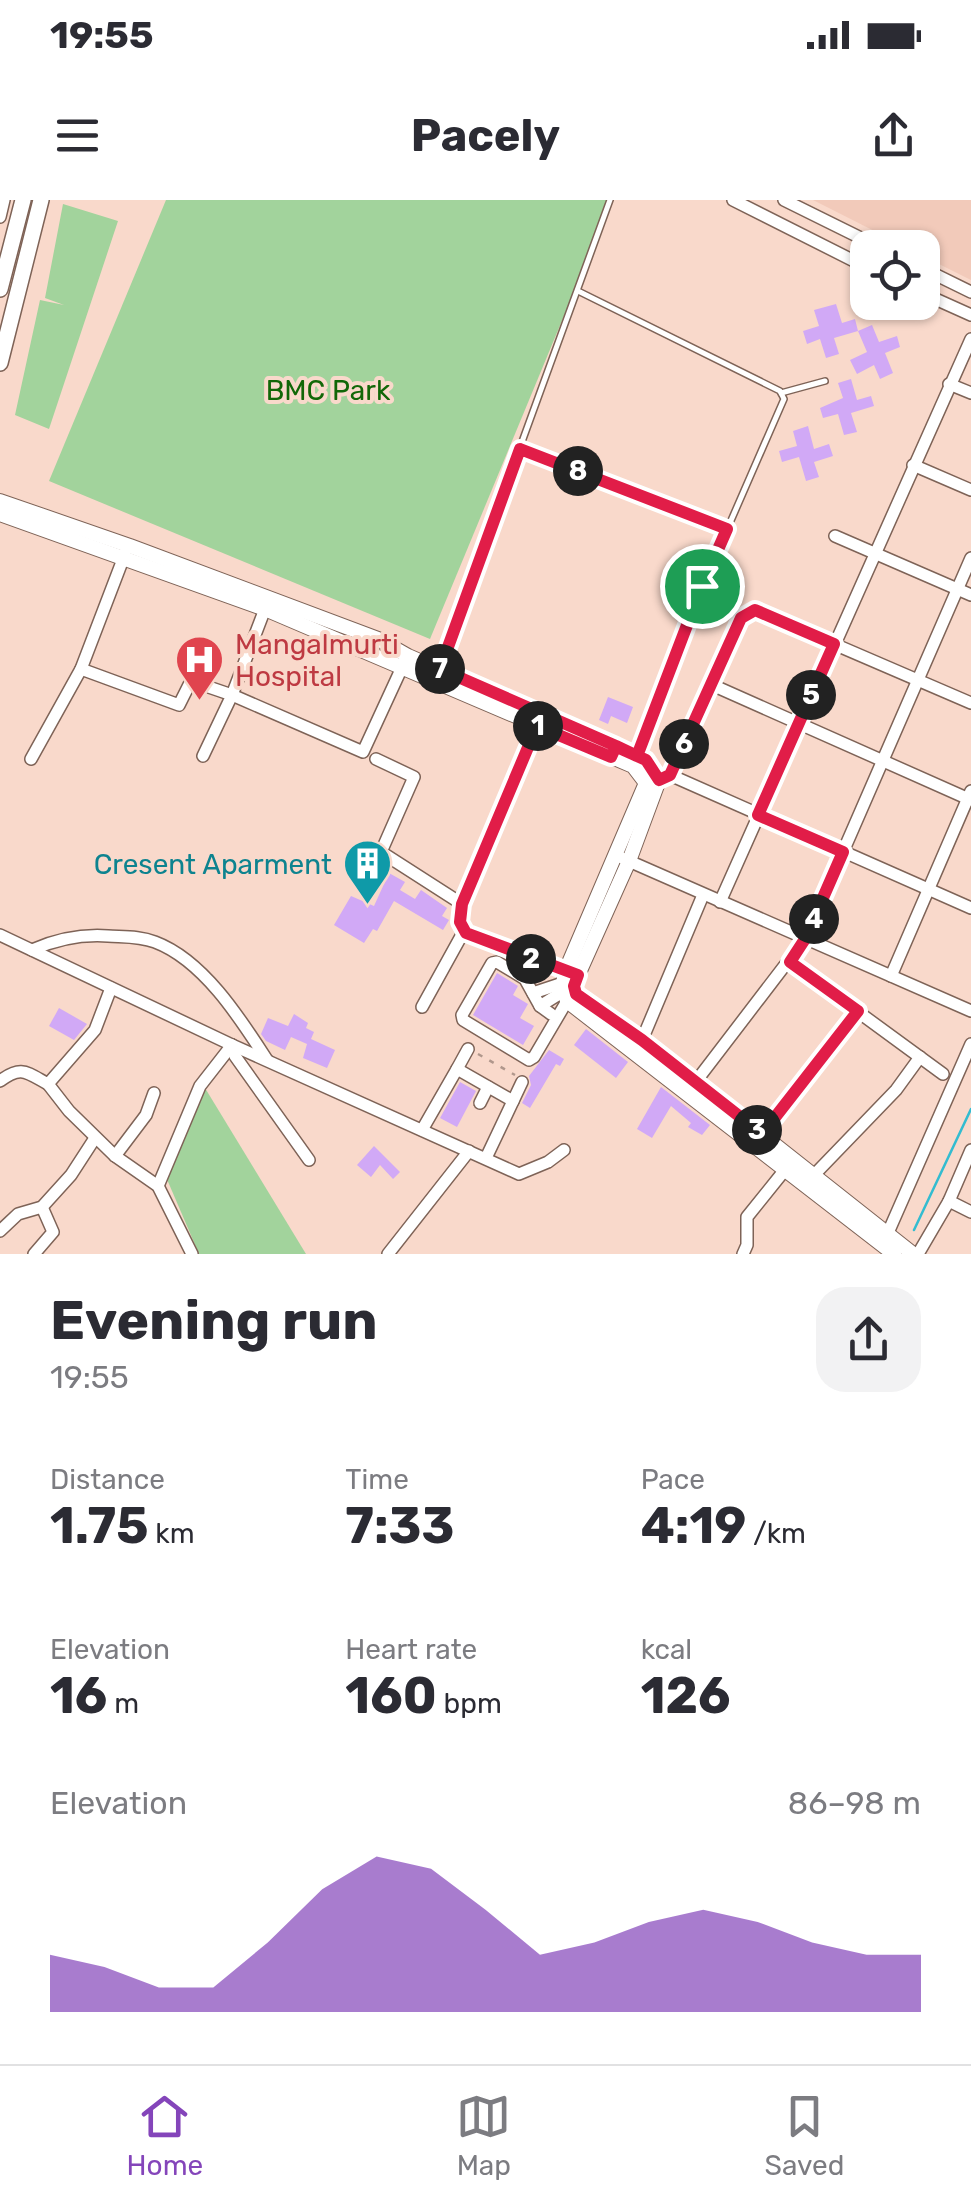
<!DOCTYPE html>
<meta charset="utf-8">
<style>
body{margin:0;font-family:Rubik,sans-serif;background:#f2f2f3;color:#2b2b33;height:100vh;display:flex;flex-direction:column;font-size:38px;white-space:nowrap}
*{box-sizing:border-box;margin:0}
p{font-size:32px;color:#7c7c81}
.icon{flex:none;width:55px;height:55px;fill:none;stroke:currentColor;stroke-width:2;stroke-linecap:round;stroke-linejoin:round}
.map{position:relative;height:1054px;overflow:hidden}
.drawer{display:flex;flex-direction:column;background:#fff;flex:1}
.drawer>*{flex:none}
.buttons{position:absolute;left:850px;top:30px;display:grid;gap:20px}
.buttons a{display:grid;place-items:center;width:90px;height:90px;border-radius:20px;background:#fff;box-shadow:0 2px 8px #0004;font-size:50px}
.pin{position:absolute;display:grid;place-items:center;width:85px;height:85px;color:#fff;margin:-42px;border:5px solid #fff;border-radius:50%;box-shadow:0 2px 10px #0007}
.km{position:absolute;width:50px;height:50px;margin:-25px;border-radius:50%;background:#222;color:#fff;font-size:28px;line-height:50px;text-align:center}
.round{display:grid;place-items:center;flex:none;width:105px;height:105px;border-radius:30px;background:#f2f2f3}
.overview{display:flex;align-items:center;justify-content:space-between;height:170px;padding:0 50px}
h1{font-size:55px;font-weight:700;line-height:75px}
.metrics{display:grid;grid-template-columns:repeat(3,1fr);gap:15px;height:170px;padding:10px 50px}
.metrics div{display:grid;align-content:center}
.metrics b{font-size:50px;font-weight:700}
.metrics small{font-size:28px;font-weight:400}
.metrics p{font-size:28px}
.chart{height:280px;padding:20px 50px}
.chart p{display:flex;justify-content:space-between}
.chart svg{width:100%;height:180px;margin-top:10px;fill:#8445ba;opacity:.7}
.status{display:flex;justify-content:space-between;align-items:center;height:70px;padding:0 50px;background:#fff;direction:ltr}
.status svg{height:28px;fill:currentColor}
header{display:flex;justify-content:space-between;align-items:center;height:130px;padding:0 50px;background:#fff;font-size:45px;font-weight:700}
.menu{display:flex;justify-content:space-around;align-items:center;height:140px;border-top:2px solid #e1e1e2;background:#fff;font-size:28px;color:#7c7c81}
.menu a{display:grid;justify-items:center;gap:5px}
.menu .selected{color:#8445ba}
.map>svg:first-child{display:block}
</style>
<div class="status"><b>19:55</b><svg viewBox="0 0 49 12"><path d="M0 12V9h3v3zM5 12V6h3v6zM10 12V3h3v9zM15 12V0h3v12zM26 1h20v11H26zM47 4h2v5h-2z"/></svg></div>
<header><svg class="icon" aria-label="menu" viewBox="0 0 24 24"><path d="M4 6h16M4 12h16M4 18h16"/></svg>Pacely<svg class="icon" aria-label="share" viewBox="0 0 24 24"><path d="M12 15V3M7 8l5-5 5 5M5 13v7h14v-7"/></svg></header>
<div class="map">
<svg width="971" height="1054" viewBox="0 0 971 1054">
<rect width="100%" height="100%" fill="#f9d9cb"/>
<polygon fill="#f2caba" points="813,0 971,0 971,80 923,56 922,48 906,47"/>
<g fill="#a2d39c">
<polygon points="166,0 612,0 430,439 49,281"/>
<polygon points="63,4 118,21 49,229 15,215 40,100 64,105 45,98"/>
<polygon points="205,888 306,1054 199,1054 166,977"/>
</g>
<g fill="none" stroke-linecap="round" stroke-linejoin="round">
<polyline stroke="#33bcd0" stroke-width="2.5" points="914,1030 971,909"/>
</g>
<g fill="#d1a9f6">
<polygon points="836,104 842,123 855,119 858,131 872,125 879,142 897,136 900,147 885,153 893,173 880,179 874,165 857,174 850,160 867,152 858,131 834,138 839,154 826,158 820,139 807,144 803,131 819,126 814,110"/>
<polygon points="851,179 857,200 871,196 874,206 851,213 857,232 844,235 838,214 823,218 820,208 843,198 838,183"/>
<polygon points="808,226 814,249 829,244 833,256 814,262 819,277 806,281 799,257 782,262 779,251 797,246 793,231"/>
<polygon points="608,497 633,507 627,523 611,516 608,524 599,520"/>
<polygon points="389,673 405,682 400,690 415,699 421,690 447,708 442,716 449,720 443,730 394,701 377,731 373,729 364,743 334,725 351,696 374,706"/>
<polygon points="497,773 518,786 513,795 528,804 520,818 534,826 523,845 473,815"/>
<polygon points="59,808 87,824 74,840 49,826"/>
<polygon points="294,814 308,823 306,828 314,832 311,839 335,850 327,868 303,858 307,844 291,837 285,850 266,841 261,834 268,818 288,826"/>
<polygon points="586,829 628,862 616,878 574,845"/>
<polygon points="549,850 564,859 560,866 556,864 530,908 522,903 531,885 529,876"/>
<polygon points="460,882 476,891 457,927 440,918"/>
<polygon points="661,887 710,925 702,935 688,927 691,923 671,906 652,938 637,929"/>
<polygon points="374,946 400,972 393,979 380,965 371,977 357,965"/>
</g>
<g fill="none" stroke-linecap="round" stroke-linejoin="round">
<defs>
<g id="service">
<polyline points="578,91 780,191 784,199 702,387 646,531"/>
<polyline points="781,193 825,181"/>
<polyline points="521,249 727,329"/>
<polyline points="440,467 610,0"/>
</g>
<g id="minor">
<polyline points="733,0 868,68"/>
<polyline points="784,0 881,48"/>
<polyline points="0,17 4,0"/>
<polyline points="922,68 971,92"/>
<polyline points="922,93 971,115"/>
<polyline points="949,184 971,193"/>
<polyline points="913,265 971,290"/>
<polyline points="835,336 971,395"/>
<polyline points="268,401 232,495 363,552 404,463"/>
<polyline points="81,469 179,505 191,481 232,495 203,556"/>
<polyline points="710,484 971,600"/>
<polyline points="31,559 81,469 125,354"/>
<polyline points="376,559 414,577 381,652 462,704 539,522"/>
<polyline points="670,575 971,708"/>
<polyline points="653,581 670,575 741,419 755,410 971,503"/>
<polyline points="622,658 971,811"/>
<polyline points="720,702 971,139"/>
<polyline points="462,704 460,722 466,733 574,773"/>
<polyline points="0,735 232,845 519,974 548,962 564,950"/>
<path d="M32 750C57 739 81 734 108 736 124 737 140 736 155 742 203 760 240 818 267 860"/>
<polyline points="790,762 943,874"/>
<polyline points="891,776 971,591"/>
<polyline points="533,793 563,783"/>
<polyline points="540,806 564,791"/>
<polyline points="422,807 464,731"/>
<polyline points="551,814 540,806 525,779 497,762 492,763 462,815 463,820 529,860 534,857 567,801"/>
<polyline points="642,840 703,695"/>
<polyline points="232,845 235,856 309,960"/>
<polyline points="457,869 468,849"/>
<path d="M0 881C21 865 26 872 48 884L95 830 111 788"/>
<polyline points="48,884 69,911 115,956 158,986 192,1054"/>
<polyline points="694,884 805,739 971,358"/>
<polyline points="480,903 488,887"/>
<polyline points="422,930 457,869 513,901"/>
<polyline points="762,934 858,811"/>
<polyline points="115,956 146,915 154,893"/>
<polyline points="486,958 522,882"/>
<polyline points="814,975 896,890 920,857"/>
<polyline points="158,986 200,886 232,845"/>
<polyline points="949,1001 971,1012"/>
<polyline points="0,1031 18,1014 42,1007 71,975 95,938"/>
<polyline points="887,1035 971,844"/>
<polyline points="34,1054 53,1032 42,1007"/>
<polyline points="388,1054 469,951"/>
<polyline points="743,1054 747,1045 747,1017 784,971"/>
<polyline points="918,1054 949,1001 971,950"/>
</g>
<g id="tertiary">
<polyline points="0,301 130,346 378,439 408,456 646,560 659,580 629,661 578,775 574,786 576,794 642,840 913,1054"/>
<polyline points="0,314 265,409 633,566 646,583 566,770 563,783 567,801 894,1054"/>
</g>
<g id="secondary">
<polyline points="0,89 23,0"/>
<polyline points="0,163 41,0"/>
</g>
</defs>
<use href="#service" stroke="#7e6357" stroke-width="8"/>
<use href="#minor" stroke="#7e6357" stroke-width="14"/>
<use href="#tertiary" stroke="#7e6357" stroke-width="16"/>
<use href="#secondary" stroke="#7e6357" stroke-width="18"/>
<polyline stroke="#b0978c" stroke-width="2.5" stroke-dasharray="5 8" stroke-linecap="butt" points="478,854 515,875"/>
<use href="#service" stroke="#fff" stroke-width="5"/>
<use href="#minor" stroke="#fff" stroke-width="11"/>
<use href="#tertiary" stroke="#fff" stroke-width="14"/>
<use href="#secondary" stroke="#fff" stroke-width="15"/>
</g>
<g fill="none" stroke-linecap="round" stroke-linejoin="round">
<defs>
<polyline id="route" points="702,386 637,556 616,546 611,557 537,526 462,704 460,722 466,733 578,775 574,786 576,794 642,840 762,934 858,811 790,762 805,739 843,652 758,615 834,444 755,410 741,418 670,575 659,580 646,560 617,547 616,546 440,469 520,249 727,329 702,386"/>
</defs>
<use href="#route" stroke="#fff" stroke-width="20"/>
<use href="#route" stroke="#e11d48" stroke-width="12"/>
</g>
<defs>
<symbol id="hospital-pin" viewBox="-11 -11 22 30"><path d="M0 17L-7.5 6A9.5 9.5 0 1 1 7.5 6Z" fill="#e0444e" stroke="#f9d9cb"/><path d="M-5-5h3v3.5h4V-5h3V5h-3V1.5h-4V5h-3Z" fill="#fff"/></symbol>
<symbol id="building-pin" viewBox="-11 -11 22 30"><path d="M0 17L-7.5 6A9.5 9.5 0 1 1 7.5 6Z" fill="#0f9aa8" stroke="#f9d9cb"/><path d="M-4-6H4V6H1V3H-1V6H-4ZM-2.5-4.3h1.7v1.8h-1.7ZM.8-4.3h1.7v1.8H.8ZM-2.5-1h1.7V.8h-1.7ZM.8-1h1.7V.8H.8Z" fill="#fff"/></symbol>
</defs>
<g fill-rule="evenodd">
<use href="#hospital-pin" x="172" y="432" width="55" height="75"/>
<use href="#building-pin" x="340" y="636" width="55" height="75"/>
</g>
<g text-anchor="middle" dominant-baseline="central" stroke-width="8" stroke-linejoin="round" paint-order="stroke">
<g font-size="28" fill="#116707" stroke="#f9d9cb">
<text x="328" y="190">BMC Park</text>
</g>
<g font-size="28" fill="#be3a42" stroke="#f9d9cb" text-anchor="start">
<text x="235" y="444">Mangalmurti<tspan x="235" dy="32">Hospital</tspan></text>
</g>
<g font-size="28" fill="#0d838f" stroke="#f9d9cb" text-anchor="end">
<text x="332" y="664">Cresent Aparment</text>
</g>
</g>
</svg>
<div class="buttons">
<a><svg class="icon" aria-label="locate" viewBox="0 0 24 24"><circle cx="12" cy="12" r="6"/><path d="M12 2v4M12 18v4M2 12h4M18 12h4"/></svg></a>
</div>
<div class="pin" style="left:702px;top:386px;background:#1e9e55"><svg class="icon" aria-label="arrive" viewBox="0 0 24 24"><path d="M6 21V4h12l-3 4 3 4H6"/></svg></div>
<b class="km" style="left:538px;top:526px">1</b>
<b class="km" style="left:531px;top:759px">2</b>
<b class="km" style="left:757px;top:930px">3</b>
<b class="km" style="left:814px;top:719px">4</b>
<b class="km" style="left:811px;top:495px">5</b>
<b class="km" style="left:684px;top:544px">6</b>
<b class="km" style="left:440px;top:469px">7</b>
<b class="km" style="left:578px;top:271px">8</b>
</div>
<section class="drawer">
<div class="overview"><div><h1>Evening run</h1><p>19:55</p></div><a class="round"><svg class="icon" aria-label="share" viewBox="0 0 24 24"><path d="M12 15V3M7 8l5-5 5 5M5 13v7h14v-7"/></svg></a></div>
<div class="metrics">
<div><p>Distance</p><b>1.75<small> km</small></b></div>
<div><p>Time</p><b>7:33</b></div>
<div><p>Pace</p><b>4:19<small> /km</small></b></div>
</div>
<div class="metrics">
<div><p>Elevation</p><b>16<small> m</small></b></div>
<div><p>Heart rate</p><b>160<small> bpm</small></b></div>
<div><p>kcal</p><b>126</b></div>
</div>
<div class="chart"><p><span>Elevation</span>86–98 m</p>
<svg viewBox="0 0 160 44" preserveAspectRatio="none"><path d="M0 44V30L10 33L20 38L30 38L40 27L50 14L60 6L70 9L80 19L90 30L100 27L110 22L120 19L130 22L140 27L150 30L160 30V44z"/></svg>
</div>
</section>
<nav class="menu">
<a class="selected"><svg class="icon" aria-label="home" viewBox="0 0 24 24"><path d="M3 11l9-7 9 7M6 9v11h12V9"/></svg>Home</a>
<a><svg class="icon" aria-label="map" viewBox="0 0 24 24"><path d="M3 6l6-2 6 2 6-2v14l-6 2-6-2-6 2zM9 4v14M15 6v14"/></svg>Map</a>
<a><svg class="icon" aria-label="saved" viewBox="0 0 24 24"><path d="M7 4h10v16l-5-4-5 4z"/></svg>Saved</a>
</nav>
